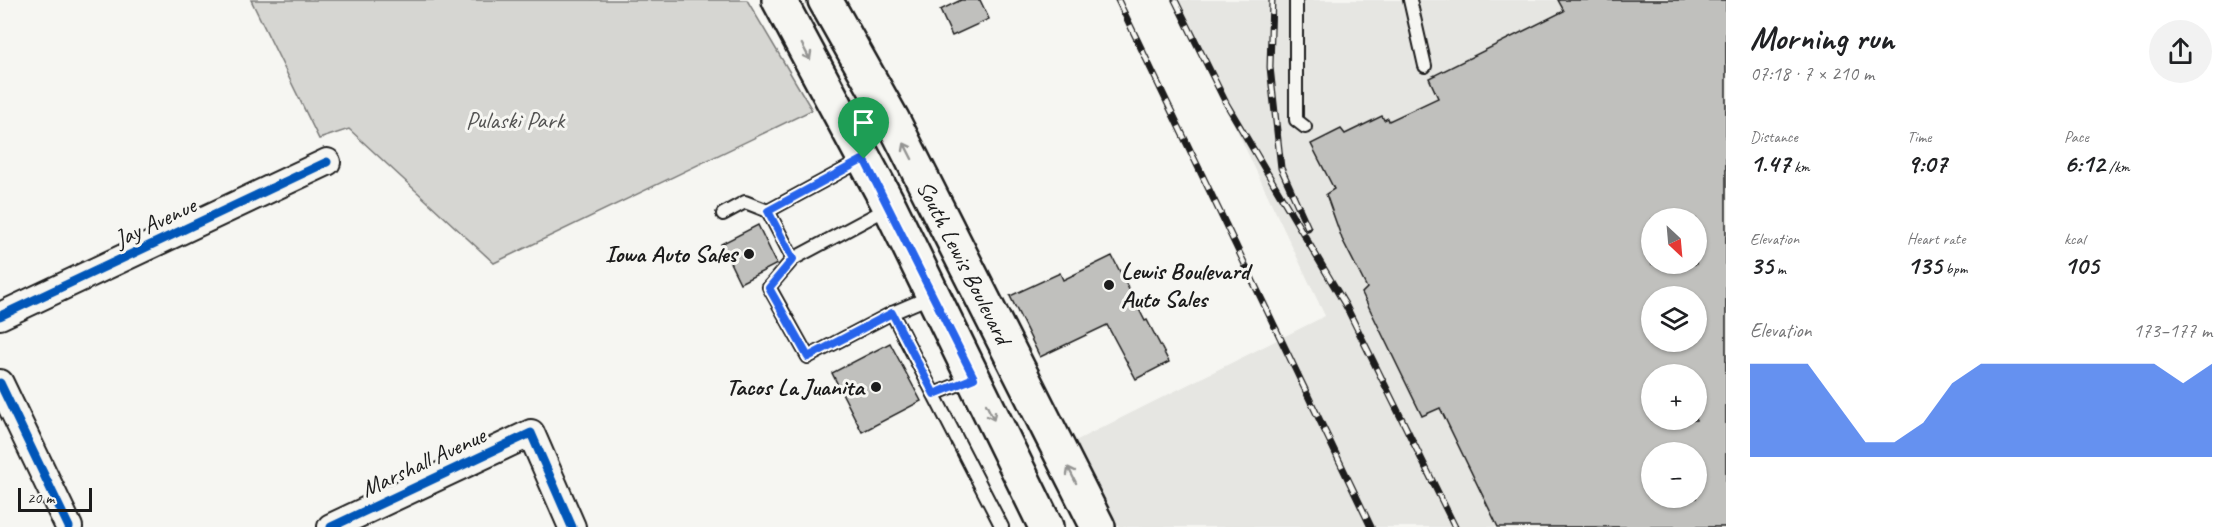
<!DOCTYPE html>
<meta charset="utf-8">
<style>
body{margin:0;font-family:Caveat,sans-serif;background:#f2f2f2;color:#202124;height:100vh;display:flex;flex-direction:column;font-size:22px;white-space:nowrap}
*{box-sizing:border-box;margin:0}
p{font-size:20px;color:#757577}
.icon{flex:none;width:33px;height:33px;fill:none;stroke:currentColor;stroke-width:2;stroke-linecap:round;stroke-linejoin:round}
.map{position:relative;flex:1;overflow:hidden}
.drawer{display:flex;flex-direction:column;background:#fff;width:510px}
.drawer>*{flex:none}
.needle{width:39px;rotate:154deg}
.tools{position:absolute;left:1641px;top:208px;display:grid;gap:12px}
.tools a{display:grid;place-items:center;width:66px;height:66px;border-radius:50%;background:#fff;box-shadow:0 2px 4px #0004;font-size:30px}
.scale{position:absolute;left:18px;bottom:15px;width:74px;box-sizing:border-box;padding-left:6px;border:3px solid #1c1c1c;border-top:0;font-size:16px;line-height:21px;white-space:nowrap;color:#1c1c1c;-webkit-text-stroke:4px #f6f6f2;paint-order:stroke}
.pin{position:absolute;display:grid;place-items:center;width:51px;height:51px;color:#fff;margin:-62px -26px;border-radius:50% 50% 50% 0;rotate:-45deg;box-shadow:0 0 6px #0007}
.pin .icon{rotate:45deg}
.round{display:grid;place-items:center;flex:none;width:63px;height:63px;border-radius:32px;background:#f2f2f2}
.head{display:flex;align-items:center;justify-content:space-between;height:102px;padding:0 24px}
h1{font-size:33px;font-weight:600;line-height:45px}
.metrics{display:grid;grid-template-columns:repeat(3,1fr);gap:9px;height:102px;padding:6px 24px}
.metrics div{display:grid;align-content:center}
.metrics b{font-size:26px;font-weight:600}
.metrics small{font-size:16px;font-weight:400}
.metrics p{font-size:16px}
.chart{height:168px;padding:12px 24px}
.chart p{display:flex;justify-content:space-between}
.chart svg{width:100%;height:108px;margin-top:6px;fill:#2563eb;opacity:.7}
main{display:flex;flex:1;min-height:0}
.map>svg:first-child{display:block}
</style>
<main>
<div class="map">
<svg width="1726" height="527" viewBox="0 0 1726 527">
<rect width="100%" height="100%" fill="#f6f6f2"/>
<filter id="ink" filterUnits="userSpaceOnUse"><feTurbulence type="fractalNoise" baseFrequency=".0167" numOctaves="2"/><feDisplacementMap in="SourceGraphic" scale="12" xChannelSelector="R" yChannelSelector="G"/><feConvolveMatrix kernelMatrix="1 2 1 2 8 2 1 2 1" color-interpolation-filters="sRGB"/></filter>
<g filter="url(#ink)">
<path fill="#e6e6e2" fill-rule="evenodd" d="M1175 0H1726V527H1118L1075 441 1325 316ZM1652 219H1696V264H1652ZM1652 297H1696V342H1652ZM1652 375H1696V420H1652ZM1652 453H1696V498H1652Z"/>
<polygon fill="#d6d6d2" stroke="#797977" stroke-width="1.5" points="251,0 747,0 812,110 494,263 349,129 319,139"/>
<g fill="#c0c0bd" stroke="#1c1c1c" stroke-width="1.5" fill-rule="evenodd">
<polygon points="961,0 980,0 989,19 952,36 940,10"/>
<path d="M1558 0H1726V527H1498L1440 408 1422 416 1362 293 1367 288 1342 239 1326 194 1334 189 1311 144 1341 129 1345 134 1382 116 1384 120 1388 118 1389 121 1438 98 1429 78 1564 11ZM1652 219H1696V264H1652ZM1652 297H1696V342H1652ZM1652 375H1696V420H1652ZM1652 453H1696V498H1652Z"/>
<polygon points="758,225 777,264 740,283 721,244"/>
<polygon points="1112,256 1145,321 1147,320 1169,362 1136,379 1107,325 1040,357 1010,296 1060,273 1063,280"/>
<polygon points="890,343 921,401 862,432 832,373"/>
</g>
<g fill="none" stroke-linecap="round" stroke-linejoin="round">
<defs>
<g id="lane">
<polyline points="1296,0 1296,120 1305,127"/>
<polyline points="1410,0 1425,66"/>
<polyline points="890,207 793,259 769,287 808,357 892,313"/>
<polyline points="723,214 745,202 768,211"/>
<polyline points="793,259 768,211 862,160"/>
<polyline points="932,296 892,313 1002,527"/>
<polyline points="934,394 972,379"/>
</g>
<g id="street">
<polyline points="0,316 327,162"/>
<polyline points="0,383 69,527"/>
<polyline points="331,527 531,433 572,527"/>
</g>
<g id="primary">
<polyline points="779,0 890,207 1046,527"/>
<polyline points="825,0 892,119 1098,527"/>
</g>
</defs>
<use href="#lane" stroke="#1c1c1c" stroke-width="16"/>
<use href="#street" stroke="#1c1c1c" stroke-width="30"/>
<use href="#primary" stroke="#1c1c1c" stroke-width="38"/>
<use href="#lane" stroke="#f6f6f2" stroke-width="12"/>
<use href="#street" stroke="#f6f6f2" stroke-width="26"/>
<use href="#primary" stroke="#f6f6f2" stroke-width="33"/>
<defs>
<g id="rail">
<polyline points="1118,0 1371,527"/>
<polyline points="1175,0 1226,103 1346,306 1455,527"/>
<polyline points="1272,0 1270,67 1281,168 1308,228"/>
</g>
</defs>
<use href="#rail" stroke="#1c1c1c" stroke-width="7"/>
<use href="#rail" stroke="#f6f6f2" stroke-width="4.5" stroke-dasharray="14" stroke-linecap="butt"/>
<defs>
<g id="cycleway">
<polyline points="0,316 327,162"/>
<polyline points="0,383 69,527"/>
<polyline points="331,527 531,433 572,527"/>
</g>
</defs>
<use href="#cycleway" stroke="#f6f6f2" stroke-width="13"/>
<use href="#cycleway" stroke="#0057b8" stroke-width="9"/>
</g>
<defs><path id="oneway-shaft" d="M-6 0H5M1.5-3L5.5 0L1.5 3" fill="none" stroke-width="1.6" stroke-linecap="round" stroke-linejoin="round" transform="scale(1.5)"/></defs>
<g stroke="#949492">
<use href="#oneway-shaft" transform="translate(806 52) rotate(62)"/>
<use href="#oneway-shaft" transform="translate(908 151) rotate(-117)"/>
<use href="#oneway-shaft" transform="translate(990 412) rotate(64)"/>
<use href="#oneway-shaft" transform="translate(1072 475) rotate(-117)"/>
</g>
</g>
<g fill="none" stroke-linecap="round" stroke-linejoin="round" filter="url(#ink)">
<defs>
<polygon id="route" points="864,159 974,378 934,394 892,313 808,357 769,288 793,259 768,211"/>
</defs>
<use href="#route" stroke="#fff" stroke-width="12"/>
<use href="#route" stroke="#2563eb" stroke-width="8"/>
</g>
<g fill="#1c1c1c" stroke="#f6f6f2" stroke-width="2">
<circle cx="749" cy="254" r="6"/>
<circle cx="1109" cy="285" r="6"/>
<circle cx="876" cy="387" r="6"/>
</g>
<g text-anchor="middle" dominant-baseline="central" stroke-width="6" stroke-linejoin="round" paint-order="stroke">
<g font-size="24" fill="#545453" stroke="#f6f6f2">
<text x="515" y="120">Pulaski Park</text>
</g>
<g font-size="24" fill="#1c1c1c" stroke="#f6f6f2">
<text transform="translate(155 222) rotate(-25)">Jay Avenue</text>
<text transform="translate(964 262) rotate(63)">South Lewis Boulevard</text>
<text transform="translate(423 462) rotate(-25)">Marshall Avenue</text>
</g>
<g font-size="24" font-weight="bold" fill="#1c1c1c" stroke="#f6f6f2" text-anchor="end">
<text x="737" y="254">Iowa Auto Sales</text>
<text x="1121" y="271" text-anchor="start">Lewis Boulevard<tspan x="1121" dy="28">Auto Sales</tspan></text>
<text x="864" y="387">Tacos La Juanita</text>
</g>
</g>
</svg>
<div class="tools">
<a><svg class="needle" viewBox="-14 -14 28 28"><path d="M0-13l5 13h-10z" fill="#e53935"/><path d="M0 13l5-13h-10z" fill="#757577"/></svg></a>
<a><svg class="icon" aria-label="layers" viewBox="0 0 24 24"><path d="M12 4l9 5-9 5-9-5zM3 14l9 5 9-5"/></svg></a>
<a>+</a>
<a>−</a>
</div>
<div class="scale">20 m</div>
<div class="pin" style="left:864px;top:159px;background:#1e9e55"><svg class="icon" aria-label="arrive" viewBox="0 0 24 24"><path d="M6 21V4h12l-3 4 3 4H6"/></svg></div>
</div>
<section class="drawer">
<div class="head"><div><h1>Morning run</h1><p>07:18 · 7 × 210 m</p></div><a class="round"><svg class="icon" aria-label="share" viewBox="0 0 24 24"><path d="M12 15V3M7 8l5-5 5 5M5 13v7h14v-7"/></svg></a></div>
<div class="metrics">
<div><p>Distance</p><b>1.47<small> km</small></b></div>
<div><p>Time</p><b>9:07</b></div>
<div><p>Pace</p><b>6:12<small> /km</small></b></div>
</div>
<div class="metrics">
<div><p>Elevation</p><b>35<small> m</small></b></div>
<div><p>Heart rate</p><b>135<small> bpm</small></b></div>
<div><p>kcal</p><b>105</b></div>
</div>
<div class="chart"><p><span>Elevation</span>173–177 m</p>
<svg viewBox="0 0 160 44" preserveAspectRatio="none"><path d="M0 44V6L10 6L20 6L30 22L40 38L50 38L60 30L70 14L80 6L90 6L100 6L110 6L120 6L130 6L140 6L150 14L160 6V44z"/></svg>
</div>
</section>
</main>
